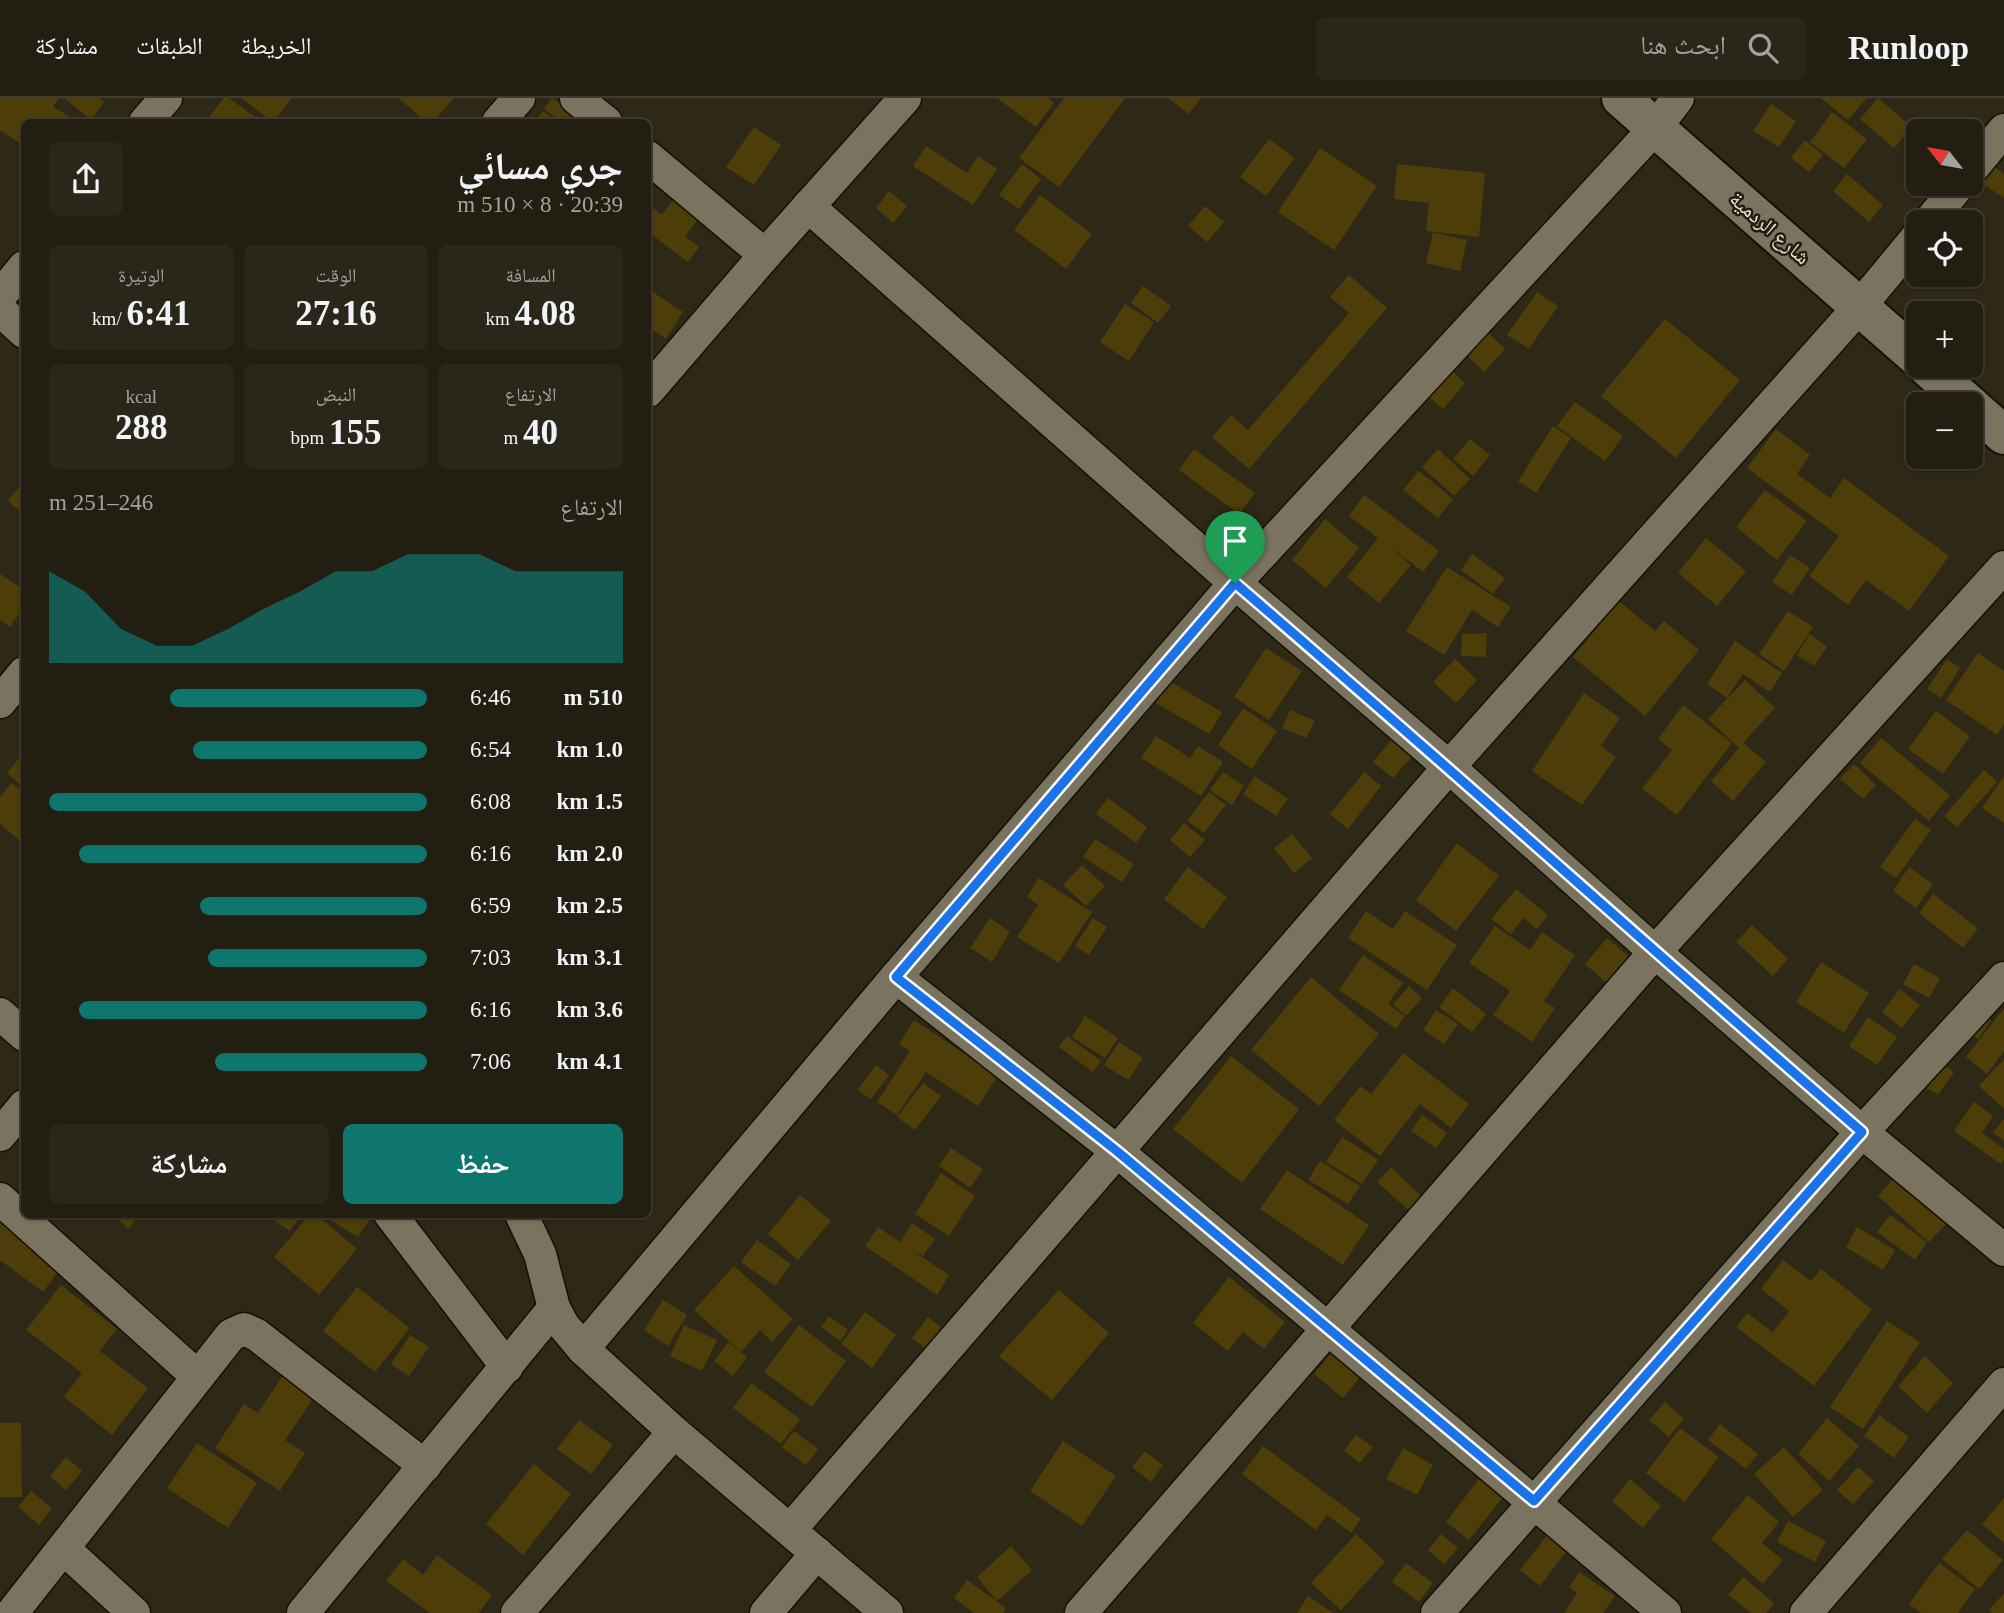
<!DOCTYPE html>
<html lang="ar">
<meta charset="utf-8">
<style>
body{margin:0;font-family:"Times New Roman","Noto Naskh Arabic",serif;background:#2a271a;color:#f1f3f6;direction:rtl;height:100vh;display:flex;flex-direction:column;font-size:26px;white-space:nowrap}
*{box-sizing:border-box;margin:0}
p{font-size:23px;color:#a2a29f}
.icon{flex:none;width:38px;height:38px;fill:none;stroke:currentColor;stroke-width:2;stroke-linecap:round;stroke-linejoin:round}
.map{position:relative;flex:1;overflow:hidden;direction:ltr}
.sheet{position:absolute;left:21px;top:21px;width:630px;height:1099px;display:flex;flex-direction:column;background:#221e11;border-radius:10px;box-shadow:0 2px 5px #0004,0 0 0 2px #3f3c31;direction:rtl}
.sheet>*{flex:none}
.needle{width:46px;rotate:301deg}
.buttons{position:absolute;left:1906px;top:21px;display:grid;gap:14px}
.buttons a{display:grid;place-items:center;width:77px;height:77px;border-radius:10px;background:#221e11;box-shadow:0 2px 5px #0004,0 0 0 2px #3f3c31;font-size:35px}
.pin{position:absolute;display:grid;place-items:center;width:60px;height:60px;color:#fff;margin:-72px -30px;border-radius:50% 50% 50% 0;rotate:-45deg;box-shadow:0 0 7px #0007}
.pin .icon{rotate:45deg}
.round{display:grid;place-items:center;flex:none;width:74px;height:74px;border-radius:10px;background:#2a271a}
.headline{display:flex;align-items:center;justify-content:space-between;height:119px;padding:0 28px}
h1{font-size:38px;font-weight:700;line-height:52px}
.figures{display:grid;grid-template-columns:repeat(3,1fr);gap:10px;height:119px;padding:7px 28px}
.figures div{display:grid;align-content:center;border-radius:10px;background:#2a271a;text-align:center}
.figures b{font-size:35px;font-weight:700}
.figures small{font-size:19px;font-weight:400}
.figures p{font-size:19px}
.chart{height:196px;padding:14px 28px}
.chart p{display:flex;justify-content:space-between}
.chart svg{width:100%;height:126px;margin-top:7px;fill:#0f766e;opacity:.7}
.primary-button{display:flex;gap:14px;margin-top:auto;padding:14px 28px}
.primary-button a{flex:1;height:80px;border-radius:10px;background:#0f766e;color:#fff;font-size:28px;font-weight:700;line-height:80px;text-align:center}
.primary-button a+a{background:#2a271a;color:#f1f3f6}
ul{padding:0 28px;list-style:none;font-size:23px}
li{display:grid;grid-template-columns:112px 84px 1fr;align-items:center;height:52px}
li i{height:18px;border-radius:9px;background:#0f766e}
header{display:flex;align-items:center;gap:42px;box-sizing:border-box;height:98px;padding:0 35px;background:#221e11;border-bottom:2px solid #3f3c31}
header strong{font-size:33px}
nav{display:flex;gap:38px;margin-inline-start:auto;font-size:24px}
.search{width:490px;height:63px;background:#2a271a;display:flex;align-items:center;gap:18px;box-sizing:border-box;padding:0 24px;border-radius:10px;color:#a2a29f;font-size:26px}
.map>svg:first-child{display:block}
</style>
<header>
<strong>Runloop</strong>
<div class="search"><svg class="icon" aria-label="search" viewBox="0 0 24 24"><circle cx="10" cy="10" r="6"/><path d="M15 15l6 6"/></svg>ابحث هنا</div>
<nav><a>الخريطة</a><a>الطبقات</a><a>مشاركة</a></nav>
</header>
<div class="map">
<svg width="2004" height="1515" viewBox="0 0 2004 1515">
<rect width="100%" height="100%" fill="#2e2817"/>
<g fill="#4d3d08">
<polygon points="0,0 59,0 53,9 79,24 45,24 49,16 43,24 24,24 24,48 0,32"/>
<polygon points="64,0 99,0 104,4 91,22"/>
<polygon points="224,0 229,0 262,24 205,24"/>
<polygon points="241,0 292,0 273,24"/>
<polygon points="398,0 454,0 433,24 427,24"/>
<polygon points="552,0 574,15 567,24 561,24 544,11"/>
<polygon points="997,0 1048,0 1054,5 1036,29"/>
<polygon points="1064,0 1125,0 1059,89 1019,60"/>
<polygon points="1168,0 1201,0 1189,16"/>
<polygon points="1821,0 1867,0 1848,22"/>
<polygon points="1878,0 1912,29 1894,50 1860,21"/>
<polygon points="1771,6 1796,23 1779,49 1753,33"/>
<polygon points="543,13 557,24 534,24"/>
<polygon points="1832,14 1867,41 1844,70 1810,44"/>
<polygon points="754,29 781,47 754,87 726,69"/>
<polygon points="1269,41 1295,60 1266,98 1240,79"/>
<polygon points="1805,42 1823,57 1809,74 1791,60"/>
<polygon points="926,48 967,75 978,58 997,71 973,107 913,68"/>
<polygon points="1320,50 1377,88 1334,152 1278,114"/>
<polygon points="1022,66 1041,81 1019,111 999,97"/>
<polygon points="1397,66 1485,75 1479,139 1426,133 1429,105 1394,101"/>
<polygon points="1990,66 2004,76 2004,100 1978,83"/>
<polygon points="1847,76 1883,107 1869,124 1833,93"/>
<polygon points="889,93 907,108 893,125 876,110"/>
<polygon points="1040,97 1092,136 1066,171 1014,132"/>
<polygon points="673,102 698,121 685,138 699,149 688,164 648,134 648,106 662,117"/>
<polygon points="1205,108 1224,124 1207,144 1188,128"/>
<polygon points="1433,134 1467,142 1460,173 1426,165"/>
<polygon points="1349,177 1387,210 1249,371 1212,339 1231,317 1248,332 1349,215 1330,199"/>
<polygon points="1143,188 1171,208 1158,225 1131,205"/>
<polygon points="648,191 683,214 666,241 648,228"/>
<polygon points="1537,194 1558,208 1529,251 1507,237"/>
<polygon points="1125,206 1154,224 1129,263 1100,244"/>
<polygon points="1665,221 1740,282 1676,360 1601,298"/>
<polygon points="1484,231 1505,251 1484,274 1463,254"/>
<polygon points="1448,270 1465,285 1443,311 1426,296"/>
<polygon points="1575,304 1623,338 1605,363 1557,328"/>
<polygon points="1553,328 1571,340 1536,395 1518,383"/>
<polygon points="1776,331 1810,357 1797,376 1830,400 1844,380 1949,458 1909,513 1866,482 1848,507 1809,478 1839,438 1747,370"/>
<polygon points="1470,341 1490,357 1473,378 1453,361"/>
<polygon points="1194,351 1255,395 1239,416 1179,372"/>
<polygon points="1438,351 1470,381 1454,398 1422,369"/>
<polygon points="1419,373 1453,401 1438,420 1403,392"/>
<polygon points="24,383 24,417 8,403"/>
<polygon points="1765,392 1807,423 1777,462 1736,429"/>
<polygon points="1364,397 1439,453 1423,474 1388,447 1411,467 1379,505 1347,479 1378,440 1349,418"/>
<polygon points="1325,421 1359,450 1326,490 1292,462"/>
<polygon points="1706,440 1746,473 1717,508 1678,475"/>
<polygon points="1472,456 1505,480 1493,496 1461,472"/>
<polygon points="1790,457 1810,470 1792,497 1772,484"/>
<polygon points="1447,469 1511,509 1498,529 1472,512 1444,557 1406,533"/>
<polygon points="0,476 24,492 24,508 10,529 0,522"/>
<polygon points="1619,503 1655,533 1664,523 1699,552 1645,618 1573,559"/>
<polygon points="1788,513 1813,529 1784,573 1759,556"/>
<polygon points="1487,535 1486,559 1461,558 1462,536"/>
<polygon points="1810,536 1827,549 1814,568 1797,557"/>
<polygon points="1735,543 1782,575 1770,594 1743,576 1727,600 1707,586"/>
<polygon points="1266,550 1302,573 1269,622 1234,599"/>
<polygon points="1978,555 2004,573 2004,626 1997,637 1946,602"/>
<polygon points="1455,561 1477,582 1456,605 1433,584"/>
<polygon points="1947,561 1960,570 1941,600 1927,591"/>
<polygon points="1745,582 1775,610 1743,645 1766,664 1733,703 1711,683 1739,650 1708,621"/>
<polygon points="1169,583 1222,614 1209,636 1156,605"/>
<polygon points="1584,595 1620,620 1601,648 1616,659 1582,707 1532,673"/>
<polygon points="1683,607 1732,645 1677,717 1642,691 1672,652 1658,641"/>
<polygon points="1243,610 1277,633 1252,671 1218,647"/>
<polygon points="1290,612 1315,623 1306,640 1282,630"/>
<polygon points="1936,613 1970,638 1943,676 1908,651"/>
<polygon points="1400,632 1420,649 1393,680 1373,664"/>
<polygon points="1156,638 1190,660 1198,648 1223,664 1201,698 1141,660"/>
<polygon points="1881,640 1950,697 1929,723 1860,665"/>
<polygon points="24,654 24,690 7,675"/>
<polygon points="1854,666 1876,687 1863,701 1840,681"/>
<polygon points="1984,672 1997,684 1957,729 1944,718"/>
<polygon points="1223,674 1244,688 1232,707 1210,692"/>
<polygon points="1364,674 1381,688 1348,731 1330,716"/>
<polygon points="1255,678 1288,701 1276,718 1243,696"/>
<polygon points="2004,678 2004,725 1982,710"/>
<polygon points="12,685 24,695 24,746 0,726 0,699"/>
<polygon points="1209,694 1226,707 1204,735 1187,723"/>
<polygon points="1108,700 1147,729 1136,745 1096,716"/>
<polygon points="1915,721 1931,732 1896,780 1880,769"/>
<polygon points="1184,725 1205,742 1190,759 1170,742"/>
<polygon points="1292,736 1312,760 1294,775 1274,750"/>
<polygon points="1095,741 1134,766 1122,784 1083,759"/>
<polygon points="1457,745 1499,778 1456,833 1416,802"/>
<polygon points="1082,767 1105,788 1086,808 1063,787"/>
<polygon points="1188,769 1227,799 1203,831 1164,801"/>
<polygon points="1909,769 1933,786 1916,810 1893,793"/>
<polygon points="1039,780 1092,814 1059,865 1017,839 1038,807 1027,799"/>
<polygon points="1516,791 1548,817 1537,831 1523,820 1511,836 1491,821"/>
<polygon points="1933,796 1978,830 1963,850 1919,815"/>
<polygon points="1366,813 1393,831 1405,813 1457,847 1427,892 1348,840"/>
<polygon points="990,820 1010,834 992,864 970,850"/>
<polygon points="1093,820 1107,829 1089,857 1075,848"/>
<polygon points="1752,827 1788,861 1773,878 1736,844"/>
<polygon points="1495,828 1530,852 1542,834 1575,857 1544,903 1555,910 1532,944 1493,917 1510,893 1469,865"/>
<polygon points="1607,840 1630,859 1608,886 1585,866"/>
<polygon points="1363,857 1403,885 1388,906 1405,918 1396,931 1339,892"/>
<polygon points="1821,864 1869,895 1844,935 1796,904"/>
<polygon points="1914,866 1940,880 1929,900 1903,886"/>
<polygon points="1311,879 1379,936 1319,1008 1251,952"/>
<polygon points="1409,888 1422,900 1406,918 1393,906"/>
<polygon points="1453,890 1486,916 1472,934 1439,909"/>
<polygon points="1900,891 1920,907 1902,930 1882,914"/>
<polygon points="2004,910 2004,953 1987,976 1966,959"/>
<polygon points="1436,912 1458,926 1444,946 1423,932"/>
<polygon points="1978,913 1991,923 1978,941 1964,931"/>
<polygon points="1085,918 1118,940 1105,960 1072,939"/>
<polygon points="1868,919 1897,939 1877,967 1849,948"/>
<polygon points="914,922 998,978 978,1008 926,974 897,1017 877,1004 910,953 899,946"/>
<polygon points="1067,938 1101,963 1093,974 1059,949"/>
<polygon points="1119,944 1143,960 1128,982 1104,967"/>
<polygon points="1403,955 1469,1006 1451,1030 1420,1006 1380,1058 1334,1022 1360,988 1371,996"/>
<polygon points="1231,958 1299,1011 1242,1085 1173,1031"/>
<polygon points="1934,960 1954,974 1938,997 1918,984"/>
<polygon points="2004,961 2004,1011 1979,988"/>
<polygon points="876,967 889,977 871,1001 857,992"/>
<polygon points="923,985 941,998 915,1032 897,1019"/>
<polygon points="1974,1004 1993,1018 1982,1035 2004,1051 2004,1061 2001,1066 1954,1033"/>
<polygon points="1422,1017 1447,1035 1436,1050 1411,1033"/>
<polygon points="2004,1021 2004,1043 1993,1034"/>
<polygon points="1342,1039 1378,1062 1362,1086 1326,1064"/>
<polygon points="951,1050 983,1071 970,1090 939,1068"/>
<polygon points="1320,1063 1360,1088 1348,1106 1308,1082"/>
<polygon points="1391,1069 1424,1101 1411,1114 1377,1084"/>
<polygon points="1287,1072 1369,1127 1343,1167 1260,1111"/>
<polygon points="941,1075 975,1098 949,1138 915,1116"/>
<polygon points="1895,1079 1946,1126 1929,1144 1878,1098"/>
<polygon points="800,1097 831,1123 798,1162 768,1136"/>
<polygon points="112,1116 140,1116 128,1131"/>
<polygon points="265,1116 301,1116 290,1133"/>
<polygon points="310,1116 316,1116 357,1151 319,1197 274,1159"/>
<polygon points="327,1116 368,1116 371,1119 358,1139 325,1119"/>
<polygon points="1890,1117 1927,1144 1915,1162 1877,1134"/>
<polygon points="0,1118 74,1153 43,1194 0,1162"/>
<polygon points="912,1125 935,1141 923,1158 910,1151 949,1177 937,1197 865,1148 878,1129 900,1144"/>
<polygon points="1857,1129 1895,1152 1883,1172 1846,1149"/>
<polygon points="757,1142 791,1166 775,1188 741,1164"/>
<polygon points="1783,1162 1811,1183 1821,1171 1872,1211 1814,1288 1736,1229 1747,1215 1773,1234 1789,1213 1761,1191"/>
<polygon points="734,1168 793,1221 772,1244 760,1232 741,1254 694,1212"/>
<polygon points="1229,1179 1285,1224 1264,1251 1243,1234 1228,1253 1193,1225"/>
<polygon points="61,1187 117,1231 100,1253 148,1290 112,1337 64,1299 82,1275 26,1232"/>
<polygon points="357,1189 410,1230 375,1274 323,1233"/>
<polygon points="1059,1192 1109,1235 1052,1302 999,1258"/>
<polygon points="663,1202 687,1217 668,1248 644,1232"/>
<polygon points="865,1214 896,1237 872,1270 841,1246"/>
<polygon points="829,1218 848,1232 840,1243 821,1229"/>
<polygon points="928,1219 943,1231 927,1252 912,1240"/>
<polygon points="1887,1223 1920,1244 1863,1331 1830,1309"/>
<polygon points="684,1227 717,1242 702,1273 670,1258"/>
<polygon points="799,1227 846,1263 812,1309 764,1274"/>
<polygon points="410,1237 429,1249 409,1278 391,1266"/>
<polygon points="728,1244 747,1259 733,1278 714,1263"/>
<polygon points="1340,1244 1369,1268 1343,1300 1314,1276"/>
<polygon points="1925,1258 1953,1285 1927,1315 1898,1288"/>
<polygon points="285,1274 317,1295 285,1342 305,1355 280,1393 215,1350 244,1306 258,1315"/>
<polygon points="751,1285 800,1321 781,1346 733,1310"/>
<polygon points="1665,1304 1684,1321 1669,1339 1649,1322"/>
<polygon points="1879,1317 1909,1339 1894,1360 1864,1338"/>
<polygon points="1827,1320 1859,1348 1829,1383 1798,1356"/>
<polygon points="579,1322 613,1347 591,1376 557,1351"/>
<polygon points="0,1325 21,1325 22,1399 0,1399"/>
<polygon points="1720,1326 1758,1356 1746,1371 1708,1342"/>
<polygon points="1680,1330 1719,1359 1685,1404 1646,1375"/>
<polygon points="794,1333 818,1351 806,1367 782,1349"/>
<polygon points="1356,1337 1373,1349 1360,1365 1344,1353"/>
<polygon points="1063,1343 1116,1378 1082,1428 1030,1393"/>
<polygon points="197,1345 257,1385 228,1430 167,1390"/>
<polygon points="1263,1348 1361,1421 1351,1435 1327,1417 1316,1432 1242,1376"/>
<polygon points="1784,1349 1823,1392 1793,1419 1754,1376"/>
<polygon points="1403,1350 1433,1367 1417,1397 1386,1381"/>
<polygon points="1145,1353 1163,1367 1151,1384 1132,1369"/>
<polygon points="66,1359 82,1373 66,1392 50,1378"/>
<polygon points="534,1366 571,1396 523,1457 486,1426"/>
<polygon points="1489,1368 1513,1386 1469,1442 1446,1424"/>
<polygon points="1858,1369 1874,1383 1853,1406 1837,1392"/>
<polygon points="1630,1381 1661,1408 1643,1430 1612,1403"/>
<polygon points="31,1393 52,1410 39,1427 18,1409"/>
<polygon points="1748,1397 1779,1424 1762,1445 1783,1462 1763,1486 1711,1441"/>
<polygon points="2004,1400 2004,1445 1982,1426"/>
<polygon points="1788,1423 1826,1443 1815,1464 1777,1444"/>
<polygon points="1552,1431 1572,1446 1540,1488 1520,1472"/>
<polygon points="1967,1432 2003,1462 1979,1491 1942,1461"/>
<polygon points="1356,1436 1385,1464 1341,1512 1311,1485"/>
<polygon points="1441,1436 1458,1450 1444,1466 1428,1452"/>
<polygon points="1011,1448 1032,1472 997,1503 977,1479"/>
<polygon points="437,1457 492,1497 479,1515 430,1515 386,1483 403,1461 423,1477"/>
<polygon points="1406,1465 1433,1485 1419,1504 1392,1484"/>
<polygon points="1939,1465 1975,1491 1958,1515 1921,1515 1909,1506"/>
<polygon points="1579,1474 1615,1498 1603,1515 1564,1515 1577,1495 1569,1489"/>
<polygon points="1743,1479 1774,1505 1766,1515 1751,1515 1728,1497"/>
<polygon points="967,1482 1006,1510 1003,1515 974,1515 954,1500"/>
<polygon points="2004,1495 2004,1515 1992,1515 1989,1512"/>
<polygon points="1308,1498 1333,1515 1297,1515"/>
</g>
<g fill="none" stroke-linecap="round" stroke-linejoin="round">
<defs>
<g id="minor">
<polyline points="576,0 606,24"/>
<polyline points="145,24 166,0"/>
<polyline points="498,24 519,0"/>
<polyline points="648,59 765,157"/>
<polyline points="1970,73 2004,32"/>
<polyline points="808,108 1235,485 1449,669 1655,854 1862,1034 2004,1152"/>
<polyline points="1929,124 1960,86"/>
<polyline points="0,198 24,169"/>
<polyline points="0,212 24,234"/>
<polyline points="648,293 765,157 905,0"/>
<polyline points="0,604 24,575"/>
<polyline points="896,879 1118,1054 1665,1515"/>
<polyline points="0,916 24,937"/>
<polyline points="0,1037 24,1008"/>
<polyline points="0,1101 197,1278"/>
<polyline points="390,1116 507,1269"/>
<polyline points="521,1116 540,1156 554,1210 563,1227 583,1251 674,1334 887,1515"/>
<polyline points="583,1251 896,879 1235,485 1656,29 1678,0"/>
<polyline points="790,1432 1449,669 1860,208 1918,138"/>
<polyline points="64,1451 134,1515"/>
<polyline points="12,1515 231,1237 244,1231 257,1237 425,1368"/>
<polyline points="303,1515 554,1210"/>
<polyline points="517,1515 674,1334"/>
<polyline points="766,1515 817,1455"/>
<polyline points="1081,1515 1655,854 2004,469"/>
<polyline points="1437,1515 1862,1034 2004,880"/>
<polyline points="1806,1515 2004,1286"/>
</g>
<g id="tertiary">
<polyline points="1621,0 1918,260"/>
<polyline points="1926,268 1969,306"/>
<polyline points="1970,307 2004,337"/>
</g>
</defs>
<use href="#minor" stroke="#161103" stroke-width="35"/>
<use href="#tertiary" stroke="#161103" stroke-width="42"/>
<use href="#minor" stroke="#7a7360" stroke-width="32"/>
<use href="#tertiary" stroke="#7a7360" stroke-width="38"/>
</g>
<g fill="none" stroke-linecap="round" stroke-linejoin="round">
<defs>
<path id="route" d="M1235 485C1446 666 1652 852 1862 1034L1534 1403 1118 1054 896 879Z"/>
</defs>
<use href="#route" stroke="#fff" stroke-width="14"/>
<use href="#route" stroke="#1a73e8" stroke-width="9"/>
</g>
<g text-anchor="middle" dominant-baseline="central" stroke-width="5" stroke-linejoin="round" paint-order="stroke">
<g font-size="21" fill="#e6e2d7" stroke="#241e0e">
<text transform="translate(1770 130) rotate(41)">شارع الردمية</text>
</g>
</g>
</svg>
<div class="buttons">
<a><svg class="needle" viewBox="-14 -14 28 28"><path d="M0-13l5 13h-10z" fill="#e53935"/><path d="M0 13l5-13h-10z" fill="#a2a29f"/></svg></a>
<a><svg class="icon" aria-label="locate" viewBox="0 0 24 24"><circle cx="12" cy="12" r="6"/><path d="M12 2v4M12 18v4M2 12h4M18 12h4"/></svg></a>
<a>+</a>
<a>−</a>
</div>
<div class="pin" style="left:1235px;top:485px;background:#1e9e55"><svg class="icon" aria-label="arrive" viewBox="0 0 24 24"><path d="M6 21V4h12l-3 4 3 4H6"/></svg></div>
<section class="sheet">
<div class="headline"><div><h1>جري مسائي</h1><p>20:39 · 8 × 510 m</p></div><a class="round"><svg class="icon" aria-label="share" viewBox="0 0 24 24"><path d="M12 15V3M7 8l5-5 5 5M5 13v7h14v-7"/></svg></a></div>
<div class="figures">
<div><p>المسافة</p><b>4.08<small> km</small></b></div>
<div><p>الوقت</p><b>27:16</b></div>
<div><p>الوتيرة</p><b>6:41<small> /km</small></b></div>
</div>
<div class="figures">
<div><p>الارتفاع</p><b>40<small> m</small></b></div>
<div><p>النبض</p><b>155<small> bpm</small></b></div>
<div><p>kcal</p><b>288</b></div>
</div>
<div class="chart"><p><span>الارتفاع</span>246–251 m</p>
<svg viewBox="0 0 160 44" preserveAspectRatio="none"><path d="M0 44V12L10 19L20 32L30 38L40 38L50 32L60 25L70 19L80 12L90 12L100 6L110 6L120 6L130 12L140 12L150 12L160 12V44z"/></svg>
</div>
<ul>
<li><b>510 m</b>6:46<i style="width:68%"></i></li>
<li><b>1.0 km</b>6:54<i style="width:62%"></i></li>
<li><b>1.5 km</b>6:08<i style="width:100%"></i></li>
<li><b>2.0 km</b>6:16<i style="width:92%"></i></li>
<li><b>2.5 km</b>6:59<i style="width:60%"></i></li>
<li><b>3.1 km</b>7:03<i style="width:58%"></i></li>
<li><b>3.6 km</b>6:16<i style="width:92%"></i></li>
<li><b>4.1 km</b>7:06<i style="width:56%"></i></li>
</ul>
<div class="primary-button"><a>حفظ</a><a>مشاركة</a></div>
</section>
</div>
